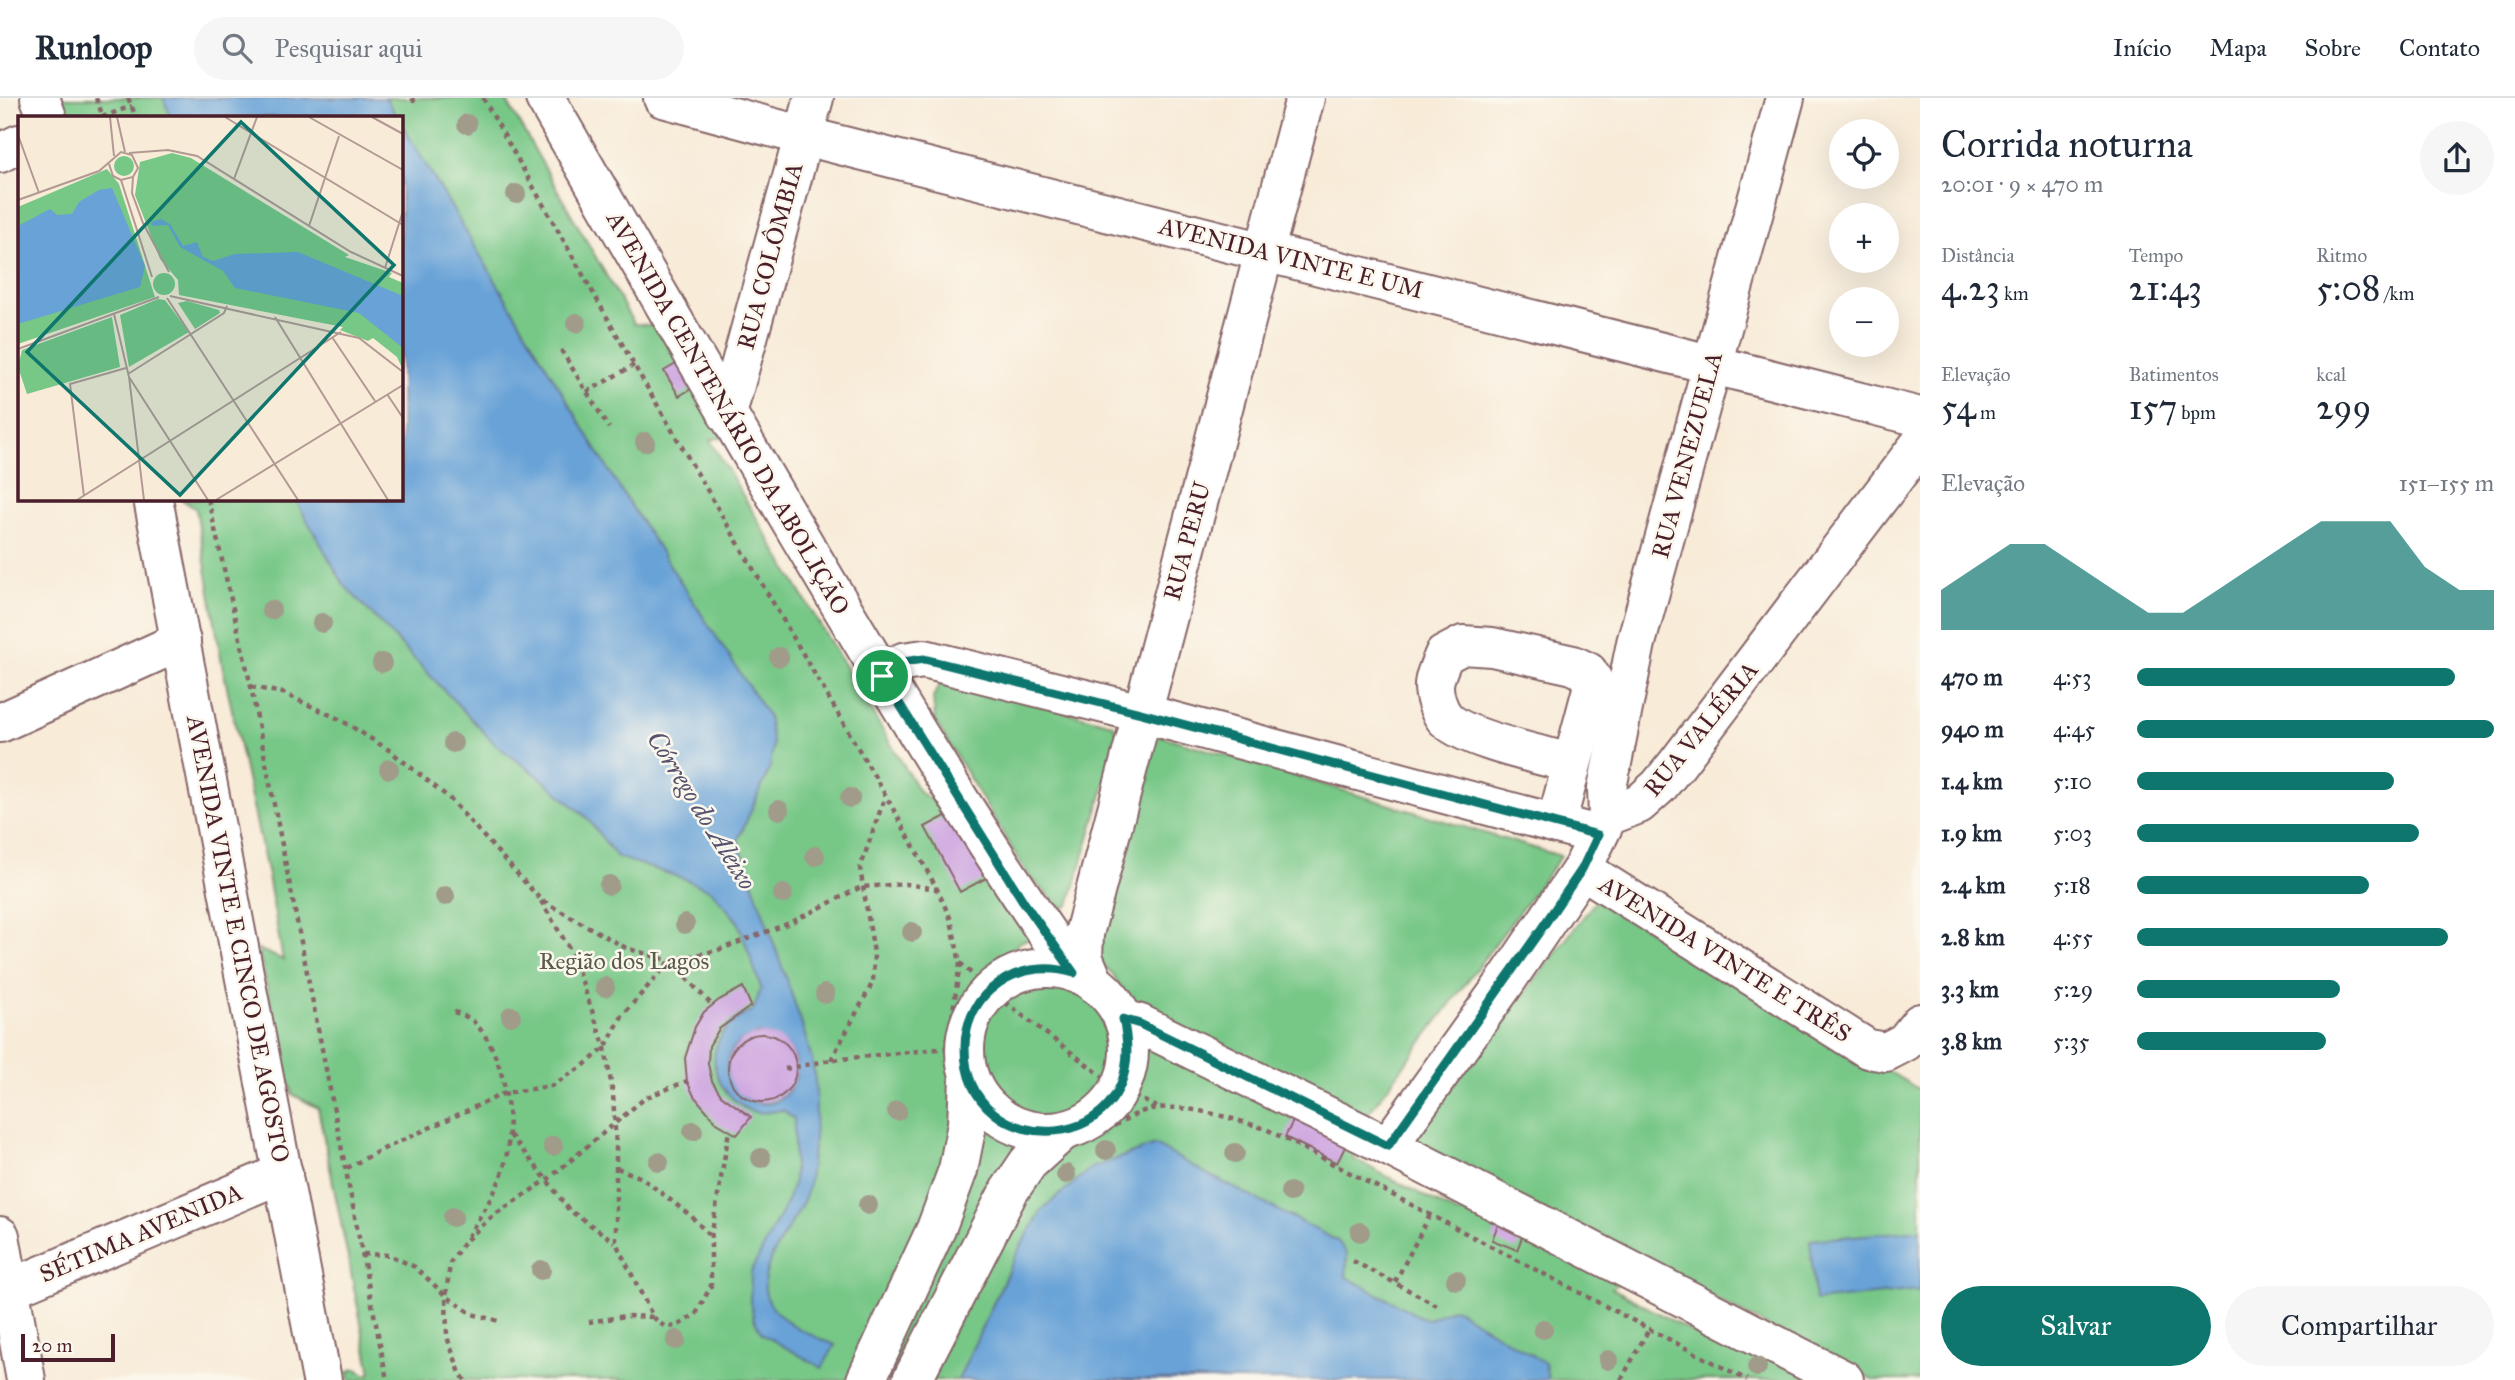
<!DOCTYPE html>
<html lang="pt">
<meta charset="utf-8">
<style>
body{margin:0;font-family:"IM FELL Great Primer",serif;background:#f6f6f7;color:#1f2937;height:100vh;display:flex;flex-direction:column;font-size:26px;white-space:nowrap}
*{box-sizing:border-box;margin:0}
p{font-size:23px;color:#747a83}
.icon{flex:none;width:38px;height:38px;fill:none;stroke:currentColor;stroke-width:2;stroke-linecap:round;stroke-linejoin:round}
.map{position:relative;flex:1;overflow:hidden}
.drawer{display:flex;flex-direction:column;background:#fff;width:595px}
.drawer>*{flex:none}
.tools{position:absolute;left:1829px;top:21px;display:grid;gap:14px}
.tools a{display:grid;place-items:center;width:70px;height:70px;border-radius:50%;background:#fff;box-shadow:0 7px 28px #0002;font-size:35px}
.scale{position:absolute;left:21px;bottom:18px;width:94px;box-sizing:border-box;padding-left:7px;border:4px solid #4a1f2b;border-top:0;font-size:19px;line-height:24px;white-space:nowrap;color:#4a1f2b;-webkit-text-stroke:5px #fbf7ec;paint-order:stroke}
.pin{position:absolute;display:grid;place-items:center;width:60px;height:60px;color:#fff;margin:-30px;border:4px solid #fff;border-radius:50%;box-shadow:0 2px 7px #0007}
.round{display:grid;place-items:center;flex:none;width:74px;height:74px;border-radius:37px;background:#f6f6f7}
.headline{display:flex;align-items:center;justify-content:space-between;height:119px;padding:0 21px}
h1{font-size:38px;font-weight:600;line-height:52px}
.metrics{display:grid;grid-template-columns:repeat(3,1fr);gap:10px;height:119px;padding:7px 21px}
.metrics div{display:grid;align-content:center}
.metrics b{font-size:35px;font-weight:600}
.metrics small{font-size:19px;font-weight:400}
.metrics p{font-size:19px}
.chart{height:196px;padding:14px 21px}
.chart p{display:flex;justify-content:space-between}
.chart svg{width:100%;height:126px;margin-top:7px;fill:#0f766e;opacity:.7}
.action{display:flex;gap:14px;margin-top:auto;padding:14px 21px}
.action a{flex:1;height:80px;border-radius:42px;background:#0f766e;color:#fff;font-size:28px;font-weight:600;line-height:80px;text-align:center}
.action a+a{background:#f6f6f7;color:#1f2937}
ul{padding:0 21px;list-style:none;font-size:23px}
li{display:grid;grid-template-columns:112px 84px 1fr;align-items:center;height:52px}
li i{height:18px;border-radius:9px;background:#0f766e}
header{display:flex;align-items:center;gap:42px;box-sizing:border-box;height:98px;padding:0 35px;background:#fff;border-bottom:2px solid #e0e1e3}
header strong{font-size:33px}
nav{display:flex;gap:38px;margin-inline-start:auto;font-size:24px}
.search{width:490px;height:63px;background:#f6f6f7;display:flex;align-items:center;gap:18px;box-sizing:border-box;padding:0 24px;border-radius:38px;color:#747a83;font-size:26px}
main{display:flex;flex:1;min-height:0}
.map>svg:first-child{display:block}
</style>
<header>
<strong>Runloop</strong>
<div class="search"><svg class="icon" aria-label="search" viewBox="0 0 24 24"><circle cx="10" cy="10" r="6"/><path d="M15 15l6 6"/></svg>Pesquisar aqui</div>
<nav><a>Início</a><a>Mapa</a><a>Sobre</a><a>Contato</a></nav>
</header>
<main>
<div class="map">
<svg width="1920" height="1282" viewBox="0 0 1920 1282">
<rect width="100%" height="100%" fill="#fbf7ec"/>
<filter id="ink" filterUnits="userSpaceOnUse"><feTurbulence type="fractalNoise" baseFrequency=".0143" numOctaves="2"/><feDisplacementMap in="SourceGraphic" scale="14" xChannelSelector="R" yChannelSelector="G"/><feConvolveMatrix kernelMatrix="1 2 1 2 8 2 1 2 1" color-interpolation-filters="sRGB"/></filter>
<filter id="wash" filterUnits="userSpaceOnUse"><feTurbulence type="fractalNoise" baseFrequency=".00686" numOctaves="4" result="noise"/><feDisplacementMap in="SourceGraphic" scale="28" xChannelSelector="R" yChannelSelector="G"/><feGaussianBlur stdDeviation="1.57" result="paint"/><feColorMatrix in="noise" values="0 0 0 0 0 0 0 0 0 0 0 0 0 0 0 0 0 1.4 0 .05"/><feComposite in="paint" operator="in"/></filter>
<g filter="url(#wash)">
<rect width="100%" height="100%" fill="#f8ebd8"/>
<g fill="#77c787" stroke="#607359" stroke-width="2">
<polygon points="55,0 505,0 634,226 662,228 727,338 710,342 920,695 954,714 1033,839 1020,844 986,876 968,905 959,930 962,979 948,1074 850,1282 350,1282 348,1275 351,1272 357,1271 367,1277 371,1275 318,1010 292,996 258,851 283,862 268,778 222,566 196,411 181,401 401,401 401,19 62,19"/>
<polygon points="942,582 1113,626 1117,635 1117,646 1069,807 1064,810 1059,808 1028,777 935,623 933,599"/>
<polygon points="1155,636 1561,758 1364,1021 1136,913 1113,877 1093,857"/>
<polygon points="1597,801 1920,992 1920,1282 1872,1282 1410,1044"/>
<circle cx="1047" cy="953" r="69"/>
<polygon points="1143,939 1365,1050 1352,1060 1458,1116 1488,1106 1629,1177 1612,1190 1714,1246 1743,1238 1826,1282 928,1282 1028,1082 1081,1035 1117,1009 1128,995 1137,982 1141,967"/>
<polygon points="978,1018 1004,1035 1025,1040 1000,1072 897,1282 880,1282"/>
</g>
<g fill="#68a2d7" stroke="#596081" stroke-width="2" fill-rule="evenodd">
<polygon points="163,0 386,0 397,19 171,19"/>
<path d="M401 25 620 391 768 618 773 648 770 670 738 742C753 787 769 832 785 877 795 907 807 937 813 968 820 1005 813 1047 809 1084 805 1121 753 1162 767 1200 775 1222 814 1239 835 1247L822 1270 762 1236 754 1221 750 1203 751 1174 787 1103 794 1083V1021L783 1012C775 1013 764 1016 755 1014 746 1013 739 1006 732 1000 701 970 713 927 753 913L761 890 738 824 712 793 685 781 617 759 586 719 542 681 496 647 344 487 295 401H401ZM760 936C786 938 807 963 791 989 757 1042 687 952 760 936Z"/>
<polygon points="1155,1047 1211,1078 1338,1143 1347,1156 1346,1179 1426,1222 1454,1210 1545,1265 1548,1282 958,1282 1015,1158 1042,1112 1091,1070"/>
<polygon points="1920,1132 1920,1192 1815,1203 1810,1142"/>
</g>
<g id="blocks">
<g fill="#c89bdf">
<polygon points="681,263 696,288 679,298 664,273"/>
<polygon points="953,714 988,779 960,794 925,729"/>
<polygon points="743,889 751,908 719,931 709,948 708,966 712,983 721,997 751,1019 737,1037 717,1025 694,998 687,983 685,960 695,929 704,914 719,902"/>
<circle cx="762" cy="970" r="34"/>
<polygon points="1296,1017 1348,1043 1337,1065 1285,1039"/>
<polygon points="1501,1119 1526,1129 1517,1152 1492,1142"/>
</g>
</g>
</g>
<g filter="url(#ink)">
<use href="#blocks" fill-opacity="0" stroke="#876668" stroke-width="2"/>
<g fill="none" stroke-linecap="round" stroke-linejoin="round">
<defs>
<g id="minor">
<polyline points="40,0 47,19"/>
<path d="M545 0C637 159 728 318 822 476 902 611 984 746 1074 875"/>
<polyline points="663,0 804,38 1920,319"/>
<polyline points="0,55 19,46"/>
<polyline points="727,316 814,0"/>
<polyline points="153,401 322,1282"/>
<polyline points="882,578 903,564 924,561 1141,615 1598,737"/>
<polyline points="0,625 181,543"/>
<polyline points="1608,718 1607,690 1636,545 1785,0"/>
<path d="M1556 726 1594 584 1588 574 1573 567 1492 549 1463 547 1444 557C1440 567 1434 579 1434 588 1434 598 1438 611 1444 619 1460 640 1544 658 1571 665"/>
<polyline points="1582,771 1868,951 1886,954 1905,944 1920,925"/>
<circle cx="1047" cy="952" r="82"/>
<polyline points="1094,885 1083,859 1084,836 1305,0"/>
<polyline points="1123,921 1140,926 1388,1048 1844,1282"/>
<polyline points="1388,1048 1502,889 1582,771 1608,718 1639,706 1659,688 1677,666 1920,346"/>
<polyline points="0,1138 26,1282"/>
<polyline points="0,1195 283,1075"/>
<polyline points="866,1282 936,1131 958,1072 967,1026 969,980"/>
<polyline points="912,1282 1009,1093 1028,1065 1063,1033"/>
</g>
</defs>
<use href="#minor" stroke="#876668" stroke-width="42"/>
<g stroke="#876668" stroke-width="4.5" stroke-dasharray="5 5" stroke-linecap="butt">
<polyline points="96,0 103,19"/>
<polyline points="128,0 136,19"/>
<polyline points="412,0 417,8"/>
<polyline points="483,0 634,267 886,698 937,791 951,822 960,865 947,954"/>
<polyline points="102,19 132,8"/>
<polyline points="561,252 609,330"/>
<polyline points="587,294 634,267"/>
<polyline points="208,401 251,589 387,1282"/>
<polyline points="251,589 283,595 341,622 389,652 448,699 541,802 626,850 670,863 718,852 790,825 861,789 906,786 937,791"/>
<polyline points="541,803 572,855 605,950 613,996 616,1049 616,1145 653,1219 626,1218 589,1224"/>
<polyline points="960,865 989,892 1119,991 1157,1009"/>
<path d="M454 914C460 916 468 919 473 923 507 956 517 1033 502 1076 494 1098 480 1118 468 1138"/>
<polyline points="831,962 873,884 874,855 860,770 885,699"/>
<polyline points="785,971 831,962 947,950"/>
<polyline points="510,1037 547,1082 569,1112 615,1144"/>
<path d="M1097 1038C1115 1028 1137 1012 1157 1010 1192 1007 1233 1021 1266 1031L1747 1282"/>
<polyline points="347,1070 377,1054 505,995 551,988 583,968 605,950 622,918 670,863 712,907"/>
<polyline points="617,1070 642,1080 691,1118 711,1139"/>
<polyline points="363,1156 389,1157 415,1169 446,1198 472,1216 499,1223"/>
<polyline points="1353,1163 1437,1207"/>
<polyline points="1395,1184 1430,1117"/>
<polyline points="653,1219 665,1229 677,1228 696,1216 711,1188 711,1139 729,1033"/>
<polyline points="465,1282 460,1275 447,1239 446,1198 450,1165 464,1144 494,1117 547,1082 645,1000 687,983"/>
<polyline points="1621,1282 1649,1231"/>
</g>
<use href="#minor" stroke="#fff" stroke-width="38"/>
</g>
<g fill="#a19b8a">
<circle cx="467" cy="26" r="10"/>
<circle cx="516" cy="96" r="10"/>
<circle cx="576" cy="225" r="10"/>
<circle cx="645" cy="344" r="10"/>
<circle cx="271" cy="512" r="10"/>
<circle cx="322" cy="525" r="10"/>
<circle cx="779" cy="559" r="10"/>
<circle cx="382" cy="565" r="10"/>
<circle cx="453" cy="645" r="10"/>
<circle cx="389" cy="671" r="10"/>
<circle cx="850" cy="700" r="10"/>
<circle cx="779" cy="712" r="10"/>
<circle cx="815" cy="758" r="10"/>
<circle cx="609" cy="787" r="10"/>
<circle cx="783" cy="796" r="10"/>
<circle cx="445" cy="798" r="10"/>
<circle cx="685" cy="826" r="10"/>
<circle cx="912" cy="834" r="10"/>
<circle cx="605" cy="889" r="10"/>
<circle cx="825" cy="896" r="10"/>
<circle cx="511" cy="918" r="10"/>
<circle cx="897" cy="1013" r="10"/>
<circle cx="693" cy="1033" r="10"/>
<circle cx="553" cy="1048" r="10"/>
<circle cx="1106" cy="1052" r="10"/>
<circle cx="1235" cy="1055" r="10"/>
<circle cx="761" cy="1060" r="10"/>
<circle cx="659" cy="1064" r="10"/>
<circle cx="1066" cy="1076" r="10"/>
<circle cx="1290" cy="1094" r="10"/>
<circle cx="868" cy="1107" r="10"/>
<circle cx="453" cy="1119" r="10"/>
<circle cx="1360" cy="1134" r="10"/>
<circle cx="541" cy="1172" r="10"/>
<circle cx="1456" cy="1182" r="10"/>
<circle cx="1543" cy="1231" r="10"/>
<circle cx="676" cy="1242" r="10"/>
<circle cx="1608" cy="1262" r="10"/>
<circle cx="1757" cy="1269" r="10"/>
</g>
</g>
<g fill="none" stroke-linecap="round" stroke-linejoin="round" filter="url(#ink)">
<defs>
<path id="route" d="M924 561 1141 615 1598 737 1582 771 1542 830 1388 1048 1140 926 1123 921C1156 1062 964 1069 965 949 965 928 974 906 990 892 1013 871 1045 866 1074 875L1023 803 882 578 903 564Z"/>
</defs>
<use href="#route" stroke="#fff" stroke-width="14"/>
<use href="#route" stroke="#0f766e" stroke-width="9"/>
</g>
<g text-anchor="middle" dominant-baseline="central" stroke-width="5" stroke-linejoin="round" paint-order="stroke">
<g font-size="24" fill="#4a1f2b" stroke="#fbf7ec">
<text transform="translate(770 158) rotate(-75)">RUA COLÔMBIA</text>
<text transform="translate(1291 160) rotate(14)">AVENIDA VINTE E UM</text>
<text transform="translate(728 315) rotate(60)">AVENIDA CENTENÁRIO DA ABOLIÇÃO</text>
<text transform="translate(1687 357) rotate(-75)">RUA VENEZUELA</text>
<text transform="translate(1187 443) rotate(-75)">RUA PERU</text>
<text transform="translate(1701 631) rotate(-51)">RUA VALÉRIA</text>
<text transform="translate(238 841) rotate(79)">AVENIDA VINTE E CINCO DE AGOSTO</text>
<text transform="translate(1725 861) rotate(32)">AVENIDA VINTE E TRÊS</text>
<text transform="translate(141 1135) rotate(-23)">SÉTIMA AVENIDA</text>
</g>
<g font-size="24" fill="#5a5a4b" stroke="#fbf7ec">
<text x="624" y="863">Região dos Lagos</text>
</g>
<g font-size="26" font-style="italic" fill="#565370" stroke="#fbf7ec">
<text transform="translate(702 712) rotate(58)">Córrego do Aleixo</text>
</g>
</g>
<g transform="translate(18 18)">
<rect width="385" height="385" fill="#f8ebd8"/>
<path d="M154 37 173 42 331 139 327 141 374 157 371 161 385 167V254L379 241 355 222 350 225 322 214 325 211 161 179 160 164 142 143 117 79 122 46ZM96 50a10 10 0 1 1 20 0a10 10 0 1 1-20 0ZM89 53 101 68 137 181 0 228V91ZM135 168a11 11 0 1 1 22 0a11 11 0 1 1-22 0ZM140 183 147 184 171 216 111 251 102 199ZM169 185 201 194 202 197 177 213 160 187ZM94 201 102 251 9 278 0 251 4 234Z" fill="#77c787"/>
<path d="M94 72 127 150 122 171 0 208V110L32 93 39 99 54 98 61 86 81 74ZM143 103 152 108 165 130 179 126 185 141 195 145 217 138 280 136 385 180V232L341 197 217 172 205 155 162 131 150 109 134 110 133 106Z" fill="#68a2d7"/>
<path fill="none" stroke="#b29993" stroke-width="2" d="M92 1 96 40M99 1 107 36M207 1 385 109M291 1 385 54M354 1 385 18M0 19 21 77M111 37 150 34 179 40 333 136 385 160M115 61 114 77 125 107 151 156M216 63 239 1M103 64 134 161M0 84 81 55 103 36 114 39 120 52 115 61 103 64 95 60 91 48M291 110 321 20M367 152 385 95M152 180 341 222 385 256M149 182 280 384M96 198 111 261 126 384M257 201 370 384M314 221 357 285M0 233 141 181M110 258 206 197 209 190M111 261 190 384M369 278 385 302M66 380 52 268 108 252M59 384 323 216M198 384 385 269"/>
<path fill="#0f766e" fill-opacity="0.15" stroke="#0f766e" stroke-width="3.5" d="M223 6 376 149 162 379 9 236Z"/>
<rect width="385" height="385" fill="none" stroke="#4a1f2b" stroke-width="3.5"/>
</g>
</svg>
<div class="tools">
<a><svg class="icon" aria-label="locate" viewBox="0 0 24 24"><circle cx="12" cy="12" r="6"/><path d="M12 2v4M12 18v4M2 12h4M18 12h4"/></svg></a>
<a>+</a>
<a>−</a>
</div>
<div class="scale">20 m</div>
<div class="pin" style="left:882px;top:578px;background:#1e9e55"><svg class="icon" aria-label="arrive" viewBox="0 0 24 24"><path d="M6 21V4h12l-3 4 3 4H6"/></svg></div>
</div>
<section class="drawer">
<div class="headline"><div><h1>Corrida noturna</h1><p>20:01 · 9 × 470 m</p></div><a class="round"><svg class="icon" aria-label="share" viewBox="0 0 24 24"><path d="M12 15V3M7 8l5-5 5 5M5 13v7h14v-7"/></svg></a></div>
<div class="metrics">
<div><p>Distância</p><b>4.23<small> km</small></b></div>
<div><p>Tempo</p><b>21:43</b></div>
<div><p>Ritmo</p><b>5:08<small> /km</small></b></div>
</div>
<div class="metrics">
<div><p>Elevação</p><b>54<small> m</small></b></div>
<div><p>Batimentos</p><b>157<small> bpm</small></b></div>
<div><p>kcal</p><b>299</b></div>
</div>
<div class="chart"><p><span>Elevação</span>151–155 m</p>
<svg viewBox="0 0 160 44" preserveAspectRatio="none"><path d="M0 44V30L10 22L20 14L30 14L40 22L50 30L60 38L70 38L80 30L90 22L100 14L110 6L120 6L130 6L140 22L150 30L160 30V44z"/></svg>
</div>
<ul>
<li><b>470 m</b>4:53<i style="width:89%"></i></li>
<li><b>940 m</b>4:45<i style="width:100%"></i></li>
<li><b>1.4 km</b>5:10<i style="width:72%"></i></li>
<li><b>1.9 km</b>5:03<i style="width:79%"></i></li>
<li><b>2.4 km</b>5:18<i style="width:65%"></i></li>
<li><b>2.8 km</b>4:55<i style="width:87%"></i></li>
<li><b>3.3 km</b>5:29<i style="width:57%"></i></li>
<li><b>3.8 km</b>5:35<i style="width:53%"></i></li>
</ul>
<div class="action"><a>Salvar</a><a>Compartilhar</a></div>
</section>
</main>
